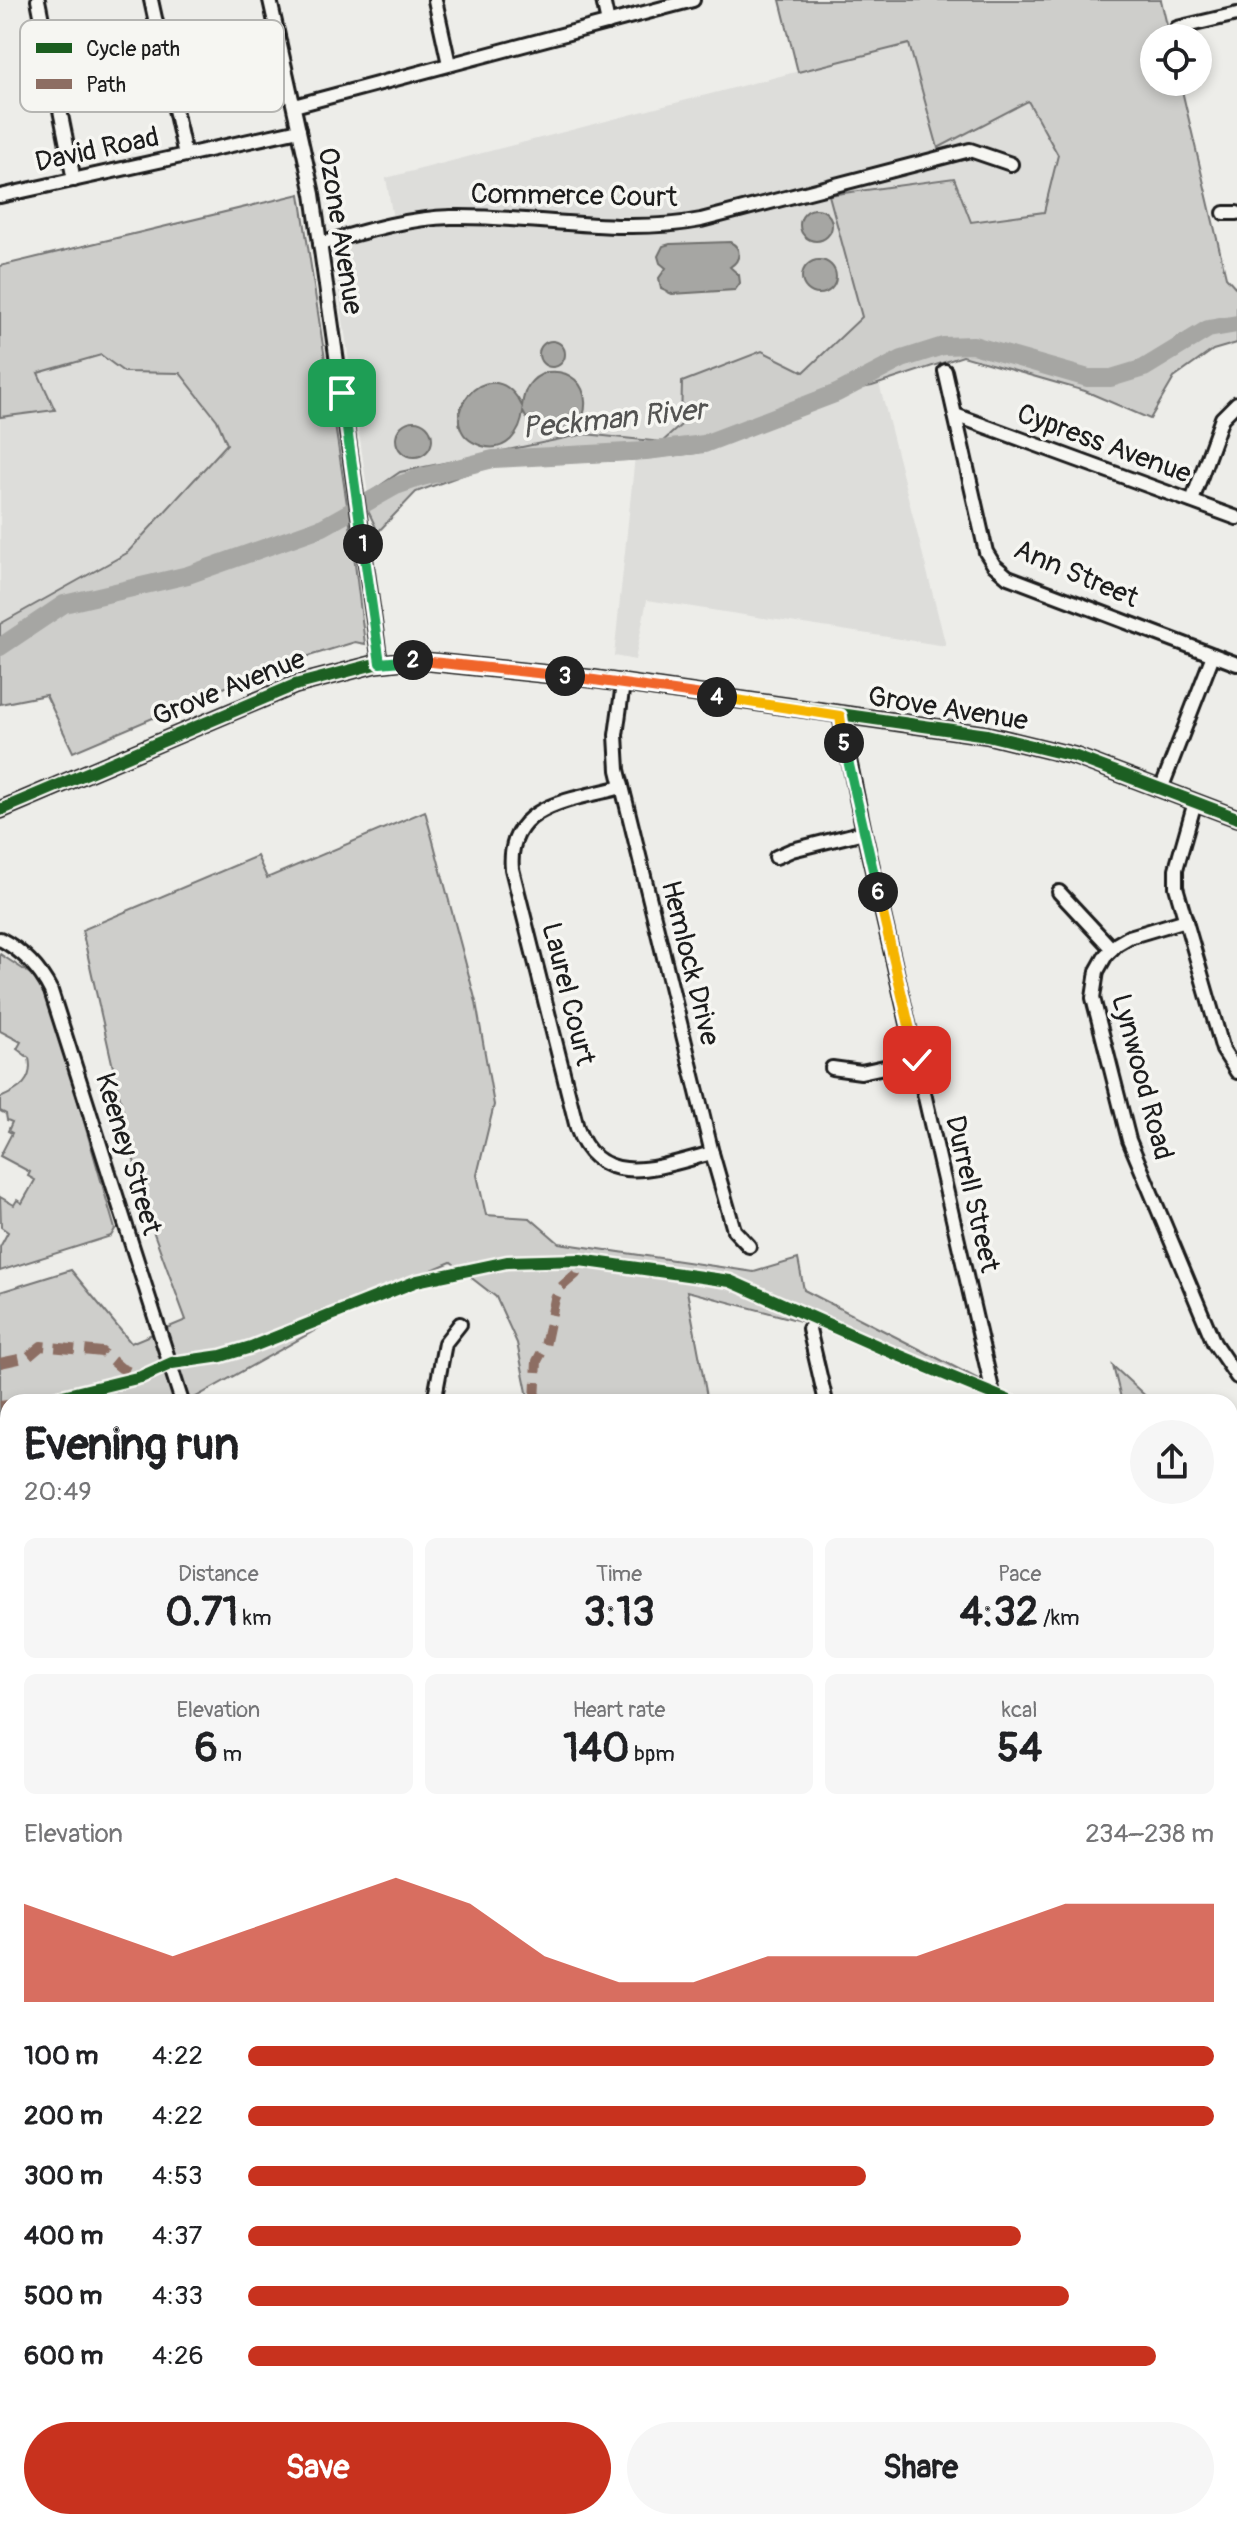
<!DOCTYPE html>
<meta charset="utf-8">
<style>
body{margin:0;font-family:Pangolin,sans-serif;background:#f6f6f6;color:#202124;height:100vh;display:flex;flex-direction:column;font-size:30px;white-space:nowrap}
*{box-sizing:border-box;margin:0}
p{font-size:26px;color:#757577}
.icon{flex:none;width:44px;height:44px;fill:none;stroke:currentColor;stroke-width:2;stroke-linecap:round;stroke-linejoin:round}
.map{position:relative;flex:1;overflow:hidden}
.panel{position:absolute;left:0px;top:1394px;width:1238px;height:1136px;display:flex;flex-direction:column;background:#fff;border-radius:24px 24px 0 0;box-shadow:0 4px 12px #0003}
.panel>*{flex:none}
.controls{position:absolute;left:1140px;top:24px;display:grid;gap:16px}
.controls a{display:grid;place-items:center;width:72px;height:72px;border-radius:50%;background:#fff;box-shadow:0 4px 12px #0003;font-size:40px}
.pin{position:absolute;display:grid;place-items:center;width:68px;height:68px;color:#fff;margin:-34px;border-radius:16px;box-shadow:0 4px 12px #0006}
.km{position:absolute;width:40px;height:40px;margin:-20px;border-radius:50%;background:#222;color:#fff;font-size:22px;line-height:40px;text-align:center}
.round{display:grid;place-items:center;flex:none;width:84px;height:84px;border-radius:42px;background:#f6f6f6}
.head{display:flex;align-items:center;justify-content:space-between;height:136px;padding:0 24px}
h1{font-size:44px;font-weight:700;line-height:60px}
.metrics{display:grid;grid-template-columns:repeat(3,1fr);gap:12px;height:136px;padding:8px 24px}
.metrics div{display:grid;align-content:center;border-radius:12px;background:#f6f6f6;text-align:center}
.metrics b{font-size:40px;font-weight:700}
.metrics small{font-size:22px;font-weight:400}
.metrics p{font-size:22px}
.chart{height:224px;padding:16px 24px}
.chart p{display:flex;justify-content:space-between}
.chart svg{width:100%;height:144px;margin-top:8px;fill:#c8321e;opacity:.7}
.action{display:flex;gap:16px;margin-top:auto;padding:16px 24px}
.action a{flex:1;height:92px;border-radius:48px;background:#c8321e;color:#fff;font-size:32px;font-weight:700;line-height:92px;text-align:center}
.action a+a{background:#f6f6f6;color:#202124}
ul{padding:0 24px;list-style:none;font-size:26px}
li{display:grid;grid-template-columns:128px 96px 1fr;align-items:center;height:60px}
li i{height:20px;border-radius:10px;background:#c8321e}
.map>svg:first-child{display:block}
</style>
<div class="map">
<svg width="1237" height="2530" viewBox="0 0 1237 2530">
<rect width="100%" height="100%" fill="#edede9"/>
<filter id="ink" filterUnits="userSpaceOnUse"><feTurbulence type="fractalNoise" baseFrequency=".0125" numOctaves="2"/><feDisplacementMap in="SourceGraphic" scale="16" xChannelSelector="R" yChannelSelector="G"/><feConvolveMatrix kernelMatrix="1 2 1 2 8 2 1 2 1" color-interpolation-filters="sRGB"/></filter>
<g filter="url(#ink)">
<g fill="#ddddda">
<polygon points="915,41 1028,101 1058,155 1044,212 971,222 803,372 681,425 662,442 584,434 400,472 368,495 333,249 393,219 386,178"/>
<polygon points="101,355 124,372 180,373 217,420 227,444 127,553 0,624 0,417 54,410 37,373"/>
<polygon points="879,383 946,646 647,600 635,660 614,656 635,456 863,385"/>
</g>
<g fill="#cececb" stroke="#757574" stroke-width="2">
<polygon points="780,0 1161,0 1170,38 1154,38 1154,82 1180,82 1226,277 1237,289 1237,343 1213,350 1174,378 1150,419 1085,391 963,356 872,386 856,389 697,453 629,460 490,465 416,492 378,532 362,498 400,472 585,434 662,442 681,425 682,382 762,351 804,372 862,317 829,195 954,178 971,222 1044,212 1058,155 1028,101 938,148 909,44 798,72"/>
<polygon points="300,194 350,524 365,644 355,642 273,667 73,752 46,695 0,704 0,624 127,553 227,444 217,420 180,373 124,372 101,355 38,373 55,410 0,417 0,266"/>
<polygon points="425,811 476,1002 494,1105 477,1175 486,1215 530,1218 559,1243 754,1272 798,1259 804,1290 984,1382 884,1357 808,1323 687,1291 708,1402 529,1402 517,1343 496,1297 451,1262 398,1284 187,1402 8,1402 8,1461 0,1459 0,1292 71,1270 131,1343 186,1320 145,1209 82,930 257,856 267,878"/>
<path d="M0 954 35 977 48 997 115 1229 111 1236 0 1271V1247L8 1232 1 1227 0 1197 14 1205 17 1200 22 1203 35 1180 28 1176 30 1172 0 1156 12 1133 8 1131 12 1122 7 1120 6 1114 0 1111V1098C19 1090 34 1081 29 1058L17 1049 21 1042 0 1031Z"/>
<polygon points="1113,1366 1152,1402 1122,1402"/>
<polygon points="1230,1463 1237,1466 1237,1599 1230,1600"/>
<polygon points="1230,1814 1237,1819 1237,2530 0,2530 0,2080 8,2078 8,2522 1230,2522"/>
</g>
<g fill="#a6a6a3" stroke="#6f6f6d" stroke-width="2">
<circle cx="816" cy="225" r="16"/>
<path d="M730 242C742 248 741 260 730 267L739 275 740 283 735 290 672 294 661 289 659 278 666 268 660 263 658 256 663 246 670 244Z"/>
<circle cx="819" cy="277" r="17"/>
<circle cx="552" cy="354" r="13"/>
<path d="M547 372C597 366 597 438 552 434 537 433 529 424 523 412 521 433 506 453 482 446 424 428 490 342 522 406 524 389 530 378 547 372Z"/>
<circle cx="414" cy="439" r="18"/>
</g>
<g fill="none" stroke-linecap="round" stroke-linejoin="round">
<polyline stroke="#a6a6a3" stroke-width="18" points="0,647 64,604 188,575 323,527 396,486 422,477 493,459 646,451 704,444 837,393 902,359 943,346 973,345 1088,378 1111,378 1144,368 1208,329 1237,324"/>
<defs>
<g id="minor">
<polyline points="38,0 74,180"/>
<polyline points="151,0 185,155"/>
<polyline points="270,0 313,194 380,663"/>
<polyline points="435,0 449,64"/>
<polyline points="603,0 608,23"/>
<polyline points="1177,28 1237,14"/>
<polyline points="294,106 693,0"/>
<polyline points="0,196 299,130"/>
<polyline points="1224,213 1237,213"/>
<path d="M320 244C362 232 407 218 451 217 534 215 618 236 701 220L970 150 1011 164"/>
<polyline points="945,371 986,552 994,565 1008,577 1237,664"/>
<polyline points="955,415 1237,518"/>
<polyline points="1192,501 1222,418 1237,403"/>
<polyline points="623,684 616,735 618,770 712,1153 734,1230 749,1246"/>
<polyline points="840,716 864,832 995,1402"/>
<path d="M622 787C574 800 506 803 512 869L577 1128C600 1193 664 1165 712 1153"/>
<polyline points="1161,789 1213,655"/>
<polyline points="1195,802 1176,869 1176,887 1223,1050 1237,1072"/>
<polyline points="776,857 792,850 864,832"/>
<polyline points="1059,892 1112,949"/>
<polyline points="1186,920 1129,937 1117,944 1106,955 1097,971 1093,998 1129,1140 1214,1343 1237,1377"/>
<path d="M0 939C23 951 39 967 51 991L182 1402"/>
<polyline points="832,1068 861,1072 917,1060"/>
<polyline points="809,1329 826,1402"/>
<polyline points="434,1402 445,1343 460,1324"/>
<polyline points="0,1484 8,1485"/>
<polyline points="0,1579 8,1580"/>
<polyline points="0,1722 8,1730"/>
<polyline points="0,1943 8,1941"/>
</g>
<polyline id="tertiary" points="0,810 295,685 375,664 412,660 594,679 987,735 1074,756 1237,818"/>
<g id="secondary">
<polyline points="1230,1698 1237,1697"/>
<polyline points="0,2072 8,2070"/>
</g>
</defs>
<use href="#minor" stroke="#1c1c1c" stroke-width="18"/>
<use href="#tertiary" stroke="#1c1c1c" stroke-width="20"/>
<use href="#secondary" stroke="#1c1c1c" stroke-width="22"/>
<use href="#minor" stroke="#f6f6f2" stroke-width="12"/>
<use href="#tertiary" stroke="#f6f6f2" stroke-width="14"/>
<use href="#secondary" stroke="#f6f6f2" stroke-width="16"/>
<g stroke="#8d6e63" stroke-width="10" stroke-dasharray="20 10" stroke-linecap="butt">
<polyline points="0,1363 28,1357 41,1346 102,1352 121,1368 141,1377"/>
<polyline points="535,1402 537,1361 545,1346 555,1299 560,1288 576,1274 580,1260"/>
<polyline points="0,1406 8,1405"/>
<polyline points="1230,1496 1237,1499"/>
<polyline points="1230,1991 1237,1991"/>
<polyline points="1230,2254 1237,2258"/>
<polyline points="0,2298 8,2298"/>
<polyline points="0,2341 8,2341"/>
<polyline points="0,2424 8,2419"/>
<polyline points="1230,2474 1237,2479"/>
<polyline points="0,2501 8,2500"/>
<polyline points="709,2522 716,2530"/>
<polyline points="131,2530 142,2527 146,2530"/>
<polyline points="432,2530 432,2522"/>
<path d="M964 2530C975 2524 983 2528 994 2522"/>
</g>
<defs>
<g id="cycleway">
<polyline points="0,810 295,685 375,664 412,660 594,679 987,735 1074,756 1237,818"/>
<polyline points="38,1402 141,1377 172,1363 221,1356 251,1347 417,1281 507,1262 580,1260 730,1281 886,1350 1012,1402"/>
</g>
</defs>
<use href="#cycleway" stroke="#f6f6f2" stroke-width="17"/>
<use href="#cycleway" stroke="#1b5e20" stroke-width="12"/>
</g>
</g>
<g fill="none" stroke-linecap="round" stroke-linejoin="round" filter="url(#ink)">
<defs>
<polyline id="split-1" points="342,393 363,544"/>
<polyline id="split-2" points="363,544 380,663 413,660"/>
<polyline id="split-3" points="413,660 565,676"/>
<polyline id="split-4" points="565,676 717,697"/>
<polyline id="split-5" points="717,697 840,716 844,743"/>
<polyline id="split-6" points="844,743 878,892"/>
<polyline id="split-7" points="878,892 917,1060"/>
</defs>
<use href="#split-1" stroke="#fff" stroke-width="16"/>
<use href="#split-2" stroke="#fff" stroke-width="16"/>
<use href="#split-3" stroke="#fff" stroke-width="16"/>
<use href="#split-4" stroke="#fff" stroke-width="16"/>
<use href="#split-5" stroke="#fff" stroke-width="16"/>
<use href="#split-6" stroke="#fff" stroke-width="16"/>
<use href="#split-7" stroke="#fff" stroke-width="16"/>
<use href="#split-1" stroke="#22a559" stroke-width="10"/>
<use href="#split-2" stroke="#22a559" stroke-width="10"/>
<use href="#split-3" stroke="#f0652b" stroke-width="10"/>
<use href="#split-4" stroke="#f0652b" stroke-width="10"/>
<use href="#split-5" stroke="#f5b400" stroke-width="10"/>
<use href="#split-6" stroke="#22a559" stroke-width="10"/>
<use href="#split-7" stroke="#f5b400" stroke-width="10"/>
</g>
<g text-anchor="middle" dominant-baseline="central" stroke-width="7" stroke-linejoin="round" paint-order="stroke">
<g font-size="28" fill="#1c1c1c" stroke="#f6f6f2">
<text transform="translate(97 150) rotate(-12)">David Road</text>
<text transform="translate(574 196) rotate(1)">Commerce Court</text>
<text transform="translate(340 231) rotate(81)">Ozone Avenue</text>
<text transform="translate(1104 444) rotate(20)">Cypress Avenue</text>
<text transform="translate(1076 574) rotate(23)">Ann Street</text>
<text transform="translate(229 688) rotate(-22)">Grove Avenue</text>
<text transform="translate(948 709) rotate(9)">Grove Avenue</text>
<text transform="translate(690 963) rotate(76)">Hemlock Drive</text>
<text transform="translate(568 994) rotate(76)">Laurel Court</text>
<text transform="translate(1142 1077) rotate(75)">Lynwood Road</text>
<text transform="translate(128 1154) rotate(73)">Keeney Street</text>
<text transform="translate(972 1194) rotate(77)">Durrell Street</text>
</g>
<g font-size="30" font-style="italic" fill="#535352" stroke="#f6f6f2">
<text transform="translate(614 419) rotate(-6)">Peckman River</text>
</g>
</g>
<rect x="20" y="20" width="264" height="92" rx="12" fill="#f6f6f2" stroke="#b5b5b2" stroke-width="2"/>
<rect x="36" y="43" width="36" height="10" fill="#1b5e20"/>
<rect x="36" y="79" width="36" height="10" fill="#8d6e63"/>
<g font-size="22" fill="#1c1c1c">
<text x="86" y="56">Cycle path</text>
<text x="86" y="92">Path</text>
</g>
</svg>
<div class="controls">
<a><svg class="icon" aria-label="locate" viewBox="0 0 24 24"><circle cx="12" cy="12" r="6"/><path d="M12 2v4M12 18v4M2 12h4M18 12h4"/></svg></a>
</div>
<div class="pin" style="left:342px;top:393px;background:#1e9e55"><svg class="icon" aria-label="arrive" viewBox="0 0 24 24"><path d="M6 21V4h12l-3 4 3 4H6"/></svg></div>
<div class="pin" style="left:917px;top:1060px;background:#d93025"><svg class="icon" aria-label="check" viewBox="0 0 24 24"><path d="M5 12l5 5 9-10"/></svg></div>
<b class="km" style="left:363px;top:544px">1</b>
<b class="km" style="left:413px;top:660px">2</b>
<b class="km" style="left:565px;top:676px">3</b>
<b class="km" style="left:717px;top:697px">4</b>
<b class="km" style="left:844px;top:743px">5</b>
<b class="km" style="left:878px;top:892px">6</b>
<section class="panel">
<div class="head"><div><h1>Evening run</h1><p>20:49</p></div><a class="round"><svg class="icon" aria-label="share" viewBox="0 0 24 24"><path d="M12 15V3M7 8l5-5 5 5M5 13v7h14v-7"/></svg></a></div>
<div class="metrics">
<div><p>Distance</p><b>0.71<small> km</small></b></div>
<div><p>Time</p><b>3:13</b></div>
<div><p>Pace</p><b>4:32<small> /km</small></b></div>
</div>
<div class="metrics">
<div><p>Elevation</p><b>6<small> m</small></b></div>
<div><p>Heart rate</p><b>140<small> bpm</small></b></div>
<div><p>kcal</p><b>54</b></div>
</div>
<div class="chart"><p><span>Elevation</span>234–238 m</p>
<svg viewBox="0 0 160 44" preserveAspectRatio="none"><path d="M0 44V14L10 22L20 30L30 22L40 14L50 6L60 14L70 30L80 38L90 38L100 30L110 30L120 30L130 22L140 14L150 14L160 14V44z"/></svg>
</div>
<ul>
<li><b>100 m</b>4:22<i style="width:100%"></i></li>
<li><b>200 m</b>4:22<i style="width:100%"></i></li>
<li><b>300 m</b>4:53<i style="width:64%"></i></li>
<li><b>400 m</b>4:37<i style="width:80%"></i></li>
<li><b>500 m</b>4:33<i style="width:85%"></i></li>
<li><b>600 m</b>4:26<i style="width:94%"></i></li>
</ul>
<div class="action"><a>Save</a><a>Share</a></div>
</section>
</div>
